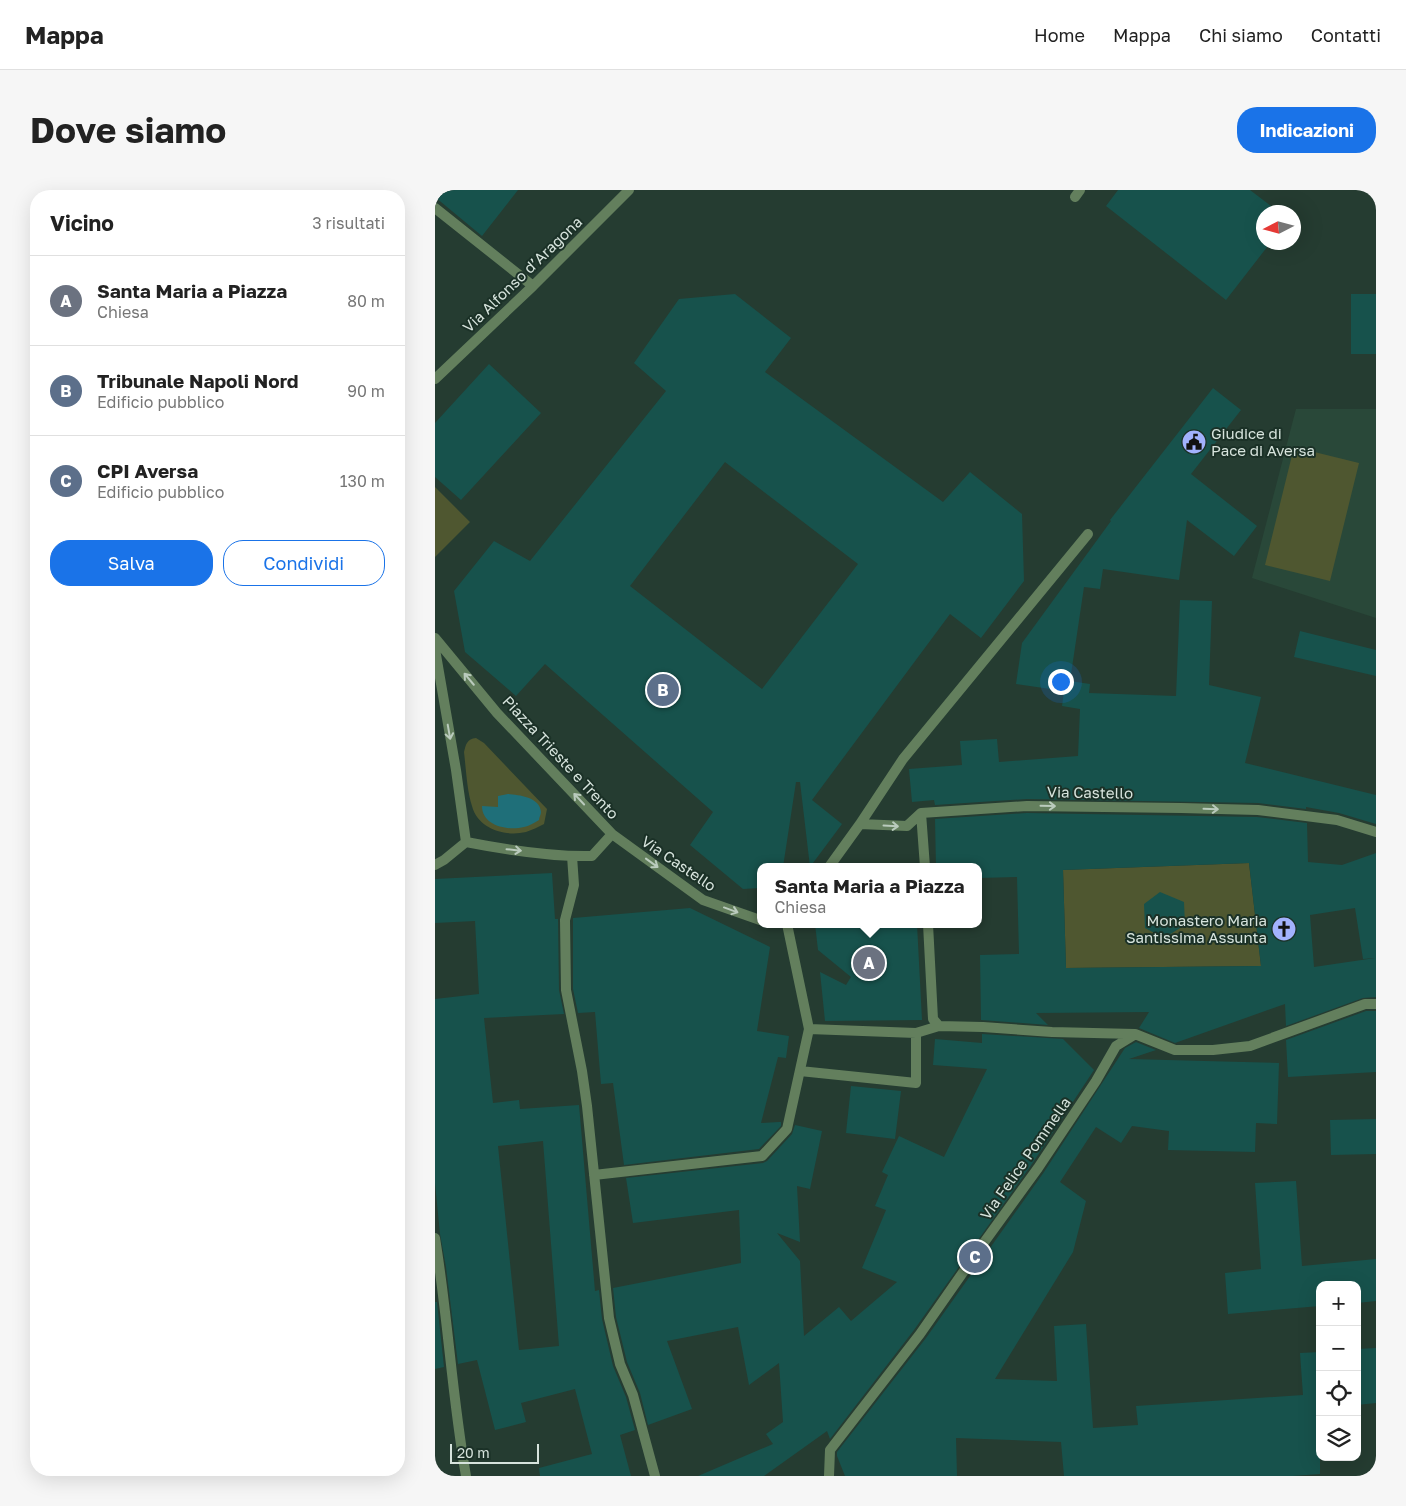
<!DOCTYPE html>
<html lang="it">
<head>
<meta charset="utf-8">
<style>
  body { margin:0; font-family:"Golos Text",sans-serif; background:#f6f6f6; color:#222 }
  .controls { position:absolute; right:15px; bottom:15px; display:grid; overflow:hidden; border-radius:10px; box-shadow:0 5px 20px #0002 }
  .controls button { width:45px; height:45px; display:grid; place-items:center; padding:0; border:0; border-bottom:1px solid #e0e0e0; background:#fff; color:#222; font:25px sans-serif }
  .compass { position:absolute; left:821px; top:15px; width:45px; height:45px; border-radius:50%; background:#fff; box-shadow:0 5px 20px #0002; rotate:264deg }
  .scale { position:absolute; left:15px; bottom:12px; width:89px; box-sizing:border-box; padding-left:5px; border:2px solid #d7e4dd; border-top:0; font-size:14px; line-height:18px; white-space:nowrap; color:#d7e4dd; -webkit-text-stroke:4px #1b3127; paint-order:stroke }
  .you { position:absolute; left:625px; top:491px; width:18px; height:18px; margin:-12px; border:4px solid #fff; border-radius:50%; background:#1a73e8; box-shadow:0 0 0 8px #1a73e833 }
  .badge { display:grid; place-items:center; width:32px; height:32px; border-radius:50%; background:#1a73e8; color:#fff; font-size:16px; font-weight:700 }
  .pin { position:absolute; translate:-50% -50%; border:2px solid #fff; box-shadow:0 1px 5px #0006 }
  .popup { position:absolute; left:322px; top:673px; width:225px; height:65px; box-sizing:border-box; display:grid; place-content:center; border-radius:10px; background:#fff; filter:drop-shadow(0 1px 4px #0005); font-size:16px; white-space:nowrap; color:#767676 }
  .popup b { font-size:19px; color:#222 }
  .popup::after { content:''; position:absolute; left:50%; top:100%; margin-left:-10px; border:10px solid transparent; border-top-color:#fff }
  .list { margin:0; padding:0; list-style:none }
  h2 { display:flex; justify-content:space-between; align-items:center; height:65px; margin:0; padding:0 20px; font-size:21px }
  h2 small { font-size:16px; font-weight:400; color:#767676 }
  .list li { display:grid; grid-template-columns:32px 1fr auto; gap:15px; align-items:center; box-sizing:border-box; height:90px; padding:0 20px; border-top:1px solid #e0e0e0 }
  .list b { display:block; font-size:19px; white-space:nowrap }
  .list p { margin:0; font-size:16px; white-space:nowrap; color:#767676 }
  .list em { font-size:16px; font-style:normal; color:#767676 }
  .actions { display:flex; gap:10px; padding:15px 20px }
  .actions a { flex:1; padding:11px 0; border:1px solid #1a73e8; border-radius:20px; text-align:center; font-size:18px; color:#1a73e8 }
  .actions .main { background:#1a73e8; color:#fff }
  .icon { flex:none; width:28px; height:28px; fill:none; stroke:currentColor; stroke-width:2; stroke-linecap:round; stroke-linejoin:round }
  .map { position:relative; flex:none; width:941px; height:1286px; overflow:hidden; border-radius:20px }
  header { display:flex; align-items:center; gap:30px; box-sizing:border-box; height:70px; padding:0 25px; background:#fff; border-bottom:1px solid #e0e0e0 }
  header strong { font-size:24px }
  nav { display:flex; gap:28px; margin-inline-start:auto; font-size:18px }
  .intro { display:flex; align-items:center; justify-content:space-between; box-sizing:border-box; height:120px; padding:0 30px }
  h1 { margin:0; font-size:35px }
  .button { padding:12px 22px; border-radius:20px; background:#1a73e8; color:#fff; font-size:18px; font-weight:700 }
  main { display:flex; gap:30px; padding:0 30px }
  aside { flex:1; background:#fff; border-radius:20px; box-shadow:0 5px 20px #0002 }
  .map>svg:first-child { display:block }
  .built { fill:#294839 }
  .green { fill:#4f5730 }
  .water { fill:#1f6f79 }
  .building { fill:#17524c; fill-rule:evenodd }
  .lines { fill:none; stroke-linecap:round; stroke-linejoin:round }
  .lane { stroke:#637f5d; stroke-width:10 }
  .street { stroke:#637f5d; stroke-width:10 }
  .oneway { stroke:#bacbbd }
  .labels { text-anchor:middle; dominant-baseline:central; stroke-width:4; stroke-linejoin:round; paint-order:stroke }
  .street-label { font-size:15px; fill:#d7e4dd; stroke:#1b3127 }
  .poi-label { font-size:15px; fill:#d7e4dd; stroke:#1b3127; text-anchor:start }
</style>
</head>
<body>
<header>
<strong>Mappa</strong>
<nav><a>Home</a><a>Mappa</a><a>Chi siamo</a><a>Contatti</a></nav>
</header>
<div class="intro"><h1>Dove siamo</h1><a class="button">Indicazioni</a></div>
<main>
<aside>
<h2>Vicino<small>3 risultati</small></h2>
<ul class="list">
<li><span class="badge" style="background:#6b7280">A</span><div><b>Santa Maria a Piazza</b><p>Chiesa</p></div><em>80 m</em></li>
<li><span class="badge" style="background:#5c6f8a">B</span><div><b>Tribunale Napoli Nord</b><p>Edificio pubblico</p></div><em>90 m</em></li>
<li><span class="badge" style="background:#5c6f8a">C</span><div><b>CPI Aversa</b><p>Edificio pubblico</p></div><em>130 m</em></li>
</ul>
<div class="actions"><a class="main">Salva</a><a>Condividi</a></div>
</aside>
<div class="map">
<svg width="941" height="1286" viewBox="0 0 941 1286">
  <rect width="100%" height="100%" fill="#253c31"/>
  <path class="built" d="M 861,219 L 941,219 L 941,428 L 817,388 Z"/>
  <path class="green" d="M 859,257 L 924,273 L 895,391 L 830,375 Z
    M 0,297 L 35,332 L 0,367 Z
    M 41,548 L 49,553 L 112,619 L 109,634 C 103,637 97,640 91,642 C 70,647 43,639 37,616 C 32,601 31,579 29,562 C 31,554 32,549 41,548 Z
    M 814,673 L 826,776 L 631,778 L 628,680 Z"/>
  <path class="water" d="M 73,604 C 84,605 105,607 106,622 C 106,625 104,627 104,630 C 99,633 94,636 89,637 C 73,641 47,636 47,616 L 63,617 L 63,606 Z"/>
  <path class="building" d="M 0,0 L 83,0 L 47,46 L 0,7 Z
    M 683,0 L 815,0 L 844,22 L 828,22 L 828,52 L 836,52 L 791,110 L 671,16 Z
    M 300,104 L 356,148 L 330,182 L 508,312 L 535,282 L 587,324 L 589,391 L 546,448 L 515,424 L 377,610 L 407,634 L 375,677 L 365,592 L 361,592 L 348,677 L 325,677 L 325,698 L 308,699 L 255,655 L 278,622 L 110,474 L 81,506 L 30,462 L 19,401 L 59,351 L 95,371 L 231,201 L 199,173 L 244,109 ZM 290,272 L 423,374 L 327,499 L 195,396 Z
    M 916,104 L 941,104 L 941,164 L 916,164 Z
    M 54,174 L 106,223 L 26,310 L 0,287 L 0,233 Z
    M 778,198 L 806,220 L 756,284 L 822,336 L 799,366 L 752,330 L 744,390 L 668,379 L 665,399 L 649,397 L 635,491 L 655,494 L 654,503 L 741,506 L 745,410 L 777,411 L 774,495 L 826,507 L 810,573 L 941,605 L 941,634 L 904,623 L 871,617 L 871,619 L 823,613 L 592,609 L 500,615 L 499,610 L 477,612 L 474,579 L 527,575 L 525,551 L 562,549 L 564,572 L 643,566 L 645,519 L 627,516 L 629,501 L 581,494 L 587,453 L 676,331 L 675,330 Z
    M 865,441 L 941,460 L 941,486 L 859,467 Z
    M 592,623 L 822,627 L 872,633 L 873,672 L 907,675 L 941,663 L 941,807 L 928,808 L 851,836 L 850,814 L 740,853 L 704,838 L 714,822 L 601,823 L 613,835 L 546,830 L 545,765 L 584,764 L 582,687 L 543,688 L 543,677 L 501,677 L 500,629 ZM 814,673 L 826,776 L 631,778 L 628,680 ZM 920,718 L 928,769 L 940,768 L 879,777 L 875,725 Z
    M 117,683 L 120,729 L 123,729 L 124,800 L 129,824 L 49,828 L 58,913 L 84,910 L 85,919 L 144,915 L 160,1101 L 164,1100 L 167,1129 L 178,1176 L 191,1207 L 200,1240 L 185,1245 L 196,1286 L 105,1286 L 104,1278 L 157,1264 L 140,1199 L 86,1213 L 91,1232 L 60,1240 L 42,1170 L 23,1174 L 11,1077 L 5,1044 L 0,993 L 0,809 L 44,804 L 40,731 L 0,733 L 0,689 ZM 108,951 L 124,1156 L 84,1160 L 63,956 Z
    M 725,702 L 749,712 L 750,735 L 729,748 L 710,738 L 709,714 Z
    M 255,718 L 335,757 L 322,841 L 354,846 L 351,868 L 343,867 L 326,933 L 344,932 L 346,932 L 346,936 L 324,959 L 189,975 L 178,893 L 166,894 L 160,822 L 143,823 L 138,799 L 138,728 Z
    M 380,734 L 482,734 L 487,830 L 390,831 L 385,782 L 411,795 L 416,787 L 383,760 Z
    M 931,821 L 941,821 L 941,882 L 853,887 L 851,850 Z
    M 547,844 L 628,849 L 659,880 L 597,974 L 479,1140 L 395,1249 L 392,1241 L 329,1286 L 263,1286 L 338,1254 L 331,1244 L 348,1232 L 344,1173 L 314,1195 L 303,1137 L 232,1151 L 257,1219 L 213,1235 L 205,1203 L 192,1172 L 181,1127 L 178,1098 L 306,1073 L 304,1020 L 198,1033 L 191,988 L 328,973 L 332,971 L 357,944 L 360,935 L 387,941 L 375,999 L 362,996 L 365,1052 L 342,1043 L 365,1071 L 369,1146 L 404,1117 L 416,1131 L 462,1092 L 427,1078 L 451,1020 L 440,1016 L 453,985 L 447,982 L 464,946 L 509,967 L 552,879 L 498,875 L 500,849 L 547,853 Z
    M 701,852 L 721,860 L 694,869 L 844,873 L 842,934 L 821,933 L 820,962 L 733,960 L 734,941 L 697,936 L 686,953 L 661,937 L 625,992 L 651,1011 L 638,1062 L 560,1189 L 622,1191 L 619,1136 L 651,1134 L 658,1238 L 703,1235 L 701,1216 L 868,1205 L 865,1163 L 885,1162 L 885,1284 L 858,1286 L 629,1286 L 626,1252 L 521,1248 L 522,1286 L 410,1286 L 402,1266 L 402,1262 L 491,1148 L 609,982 L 690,858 Z
    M 416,896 L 466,901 L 460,949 L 411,943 Z
    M 941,929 L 941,964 L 896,965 L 895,930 Z
    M 861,991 L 867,1076 L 941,1069 L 941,1111 L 922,1113 L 922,1095 L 885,1095 L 885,1116 L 793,1124 L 790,1083 L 826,1079 L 820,993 Z
    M 0,1112 L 2,1112 L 9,1177 L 0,1179 Z
    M 941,1158 L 941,1213 L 922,1215 L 922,1159 Z"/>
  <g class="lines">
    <path class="lane" d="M 640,7 L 645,0"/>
    <path class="street" d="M 0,18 L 98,96
      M 0,189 L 98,96 L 194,0
      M 0,448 L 62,523 L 177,644 L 268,710 L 325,730
      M 0,459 L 21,580 L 31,652
      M 486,623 L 490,677
      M 425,634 L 468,569 L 653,344
      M 31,652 C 72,660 115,667 157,666 L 177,644
      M 137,666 L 139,695 L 130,730 L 131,800 L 147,881 L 152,916 L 174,1128 L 185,1174 L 198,1205 L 220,1286
      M 0,675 L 9,670 L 31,652
      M 394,677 L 425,634 L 472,636 L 486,623 L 592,616 L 746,618 L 823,620 L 902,630 L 941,642
      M 352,734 L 374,839 L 481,843 L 504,836 L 548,837 L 617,842 L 700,844 L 740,860 L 778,860 L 815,856 L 930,814 L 941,814
      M 493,734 L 498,829 L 504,836
      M 365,881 L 481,893 L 481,843
      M 159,985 L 327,966 L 352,939 L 374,839
      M 0,1048 C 13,1127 17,1207 31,1286
      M 394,1286 L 395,1260 L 485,1144 L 545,1058 L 603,978 L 661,891 L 681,856 L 699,845"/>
  </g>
  <defs><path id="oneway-shaft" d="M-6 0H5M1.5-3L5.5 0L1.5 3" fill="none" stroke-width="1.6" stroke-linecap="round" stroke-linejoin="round" transform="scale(1.25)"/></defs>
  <g class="oneway">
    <use href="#oneway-shaft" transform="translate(34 489) rotate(-130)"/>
    <use href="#oneway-shaft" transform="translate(14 542) rotate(80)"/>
    <use href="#oneway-shaft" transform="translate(144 609) rotate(-133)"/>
    <use href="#oneway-shaft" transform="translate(613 616) rotate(1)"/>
    <use href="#oneway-shaft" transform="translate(776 619) rotate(2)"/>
    <use href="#oneway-shaft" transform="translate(456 636) rotate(3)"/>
    <use href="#oneway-shaft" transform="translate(79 660) rotate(6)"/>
    <use href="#oneway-shaft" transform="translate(217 673) rotate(36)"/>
    <use href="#oneway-shaft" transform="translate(296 720) rotate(20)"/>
  </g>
  <defs>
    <symbol id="civic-disc" viewBox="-11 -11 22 22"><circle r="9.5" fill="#a2b2fd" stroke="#1b3127"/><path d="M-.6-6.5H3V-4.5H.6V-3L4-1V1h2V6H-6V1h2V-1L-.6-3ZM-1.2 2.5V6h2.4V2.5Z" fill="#111"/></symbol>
    <symbol id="church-disc" viewBox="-11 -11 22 22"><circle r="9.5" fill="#a2b2fd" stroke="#1b3127"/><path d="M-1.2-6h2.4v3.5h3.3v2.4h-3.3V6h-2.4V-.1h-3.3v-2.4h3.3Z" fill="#111"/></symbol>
  </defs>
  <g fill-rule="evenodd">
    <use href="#civic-disc" x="745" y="238" width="28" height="28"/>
    <use href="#church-disc" x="835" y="725" width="28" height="28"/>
  </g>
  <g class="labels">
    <g class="street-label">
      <text transform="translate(87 84) rotate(-44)">Via Alfonso d’Aragona</text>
      <text transform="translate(126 567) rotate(47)">Piazza Trieste e Trento</text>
      <text transform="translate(655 602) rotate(1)">Via Castello</text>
      <text transform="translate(244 673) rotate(34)">Via Castello</text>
      <text transform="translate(590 968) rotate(-55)">Via Felice Pommella</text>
    </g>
    <g class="poi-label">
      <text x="776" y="243">Giudice di<tspan x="776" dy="17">Pace di Aversa</tspan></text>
      <text x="832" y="730" text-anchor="end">Monastero Maria<tspan x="832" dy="17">Santissima Assunta</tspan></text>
    </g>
  </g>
</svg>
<div class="controls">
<button>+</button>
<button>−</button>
<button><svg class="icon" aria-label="locate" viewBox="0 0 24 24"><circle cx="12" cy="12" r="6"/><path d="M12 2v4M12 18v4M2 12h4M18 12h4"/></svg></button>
<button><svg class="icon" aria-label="layers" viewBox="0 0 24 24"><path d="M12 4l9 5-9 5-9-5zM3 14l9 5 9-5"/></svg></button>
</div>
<svg class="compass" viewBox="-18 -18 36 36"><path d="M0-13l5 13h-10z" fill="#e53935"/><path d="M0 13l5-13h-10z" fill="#767676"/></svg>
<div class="scale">20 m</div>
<div class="you"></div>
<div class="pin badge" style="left:434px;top:773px;background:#6b7280">A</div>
<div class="popup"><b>Santa Maria a Piazza</b>Chiesa</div>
<div class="pin badge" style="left:228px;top:500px;background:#5c6f8a">B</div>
<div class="pin badge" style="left:540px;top:1067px;background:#5c6f8a">C</div>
</div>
</main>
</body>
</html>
